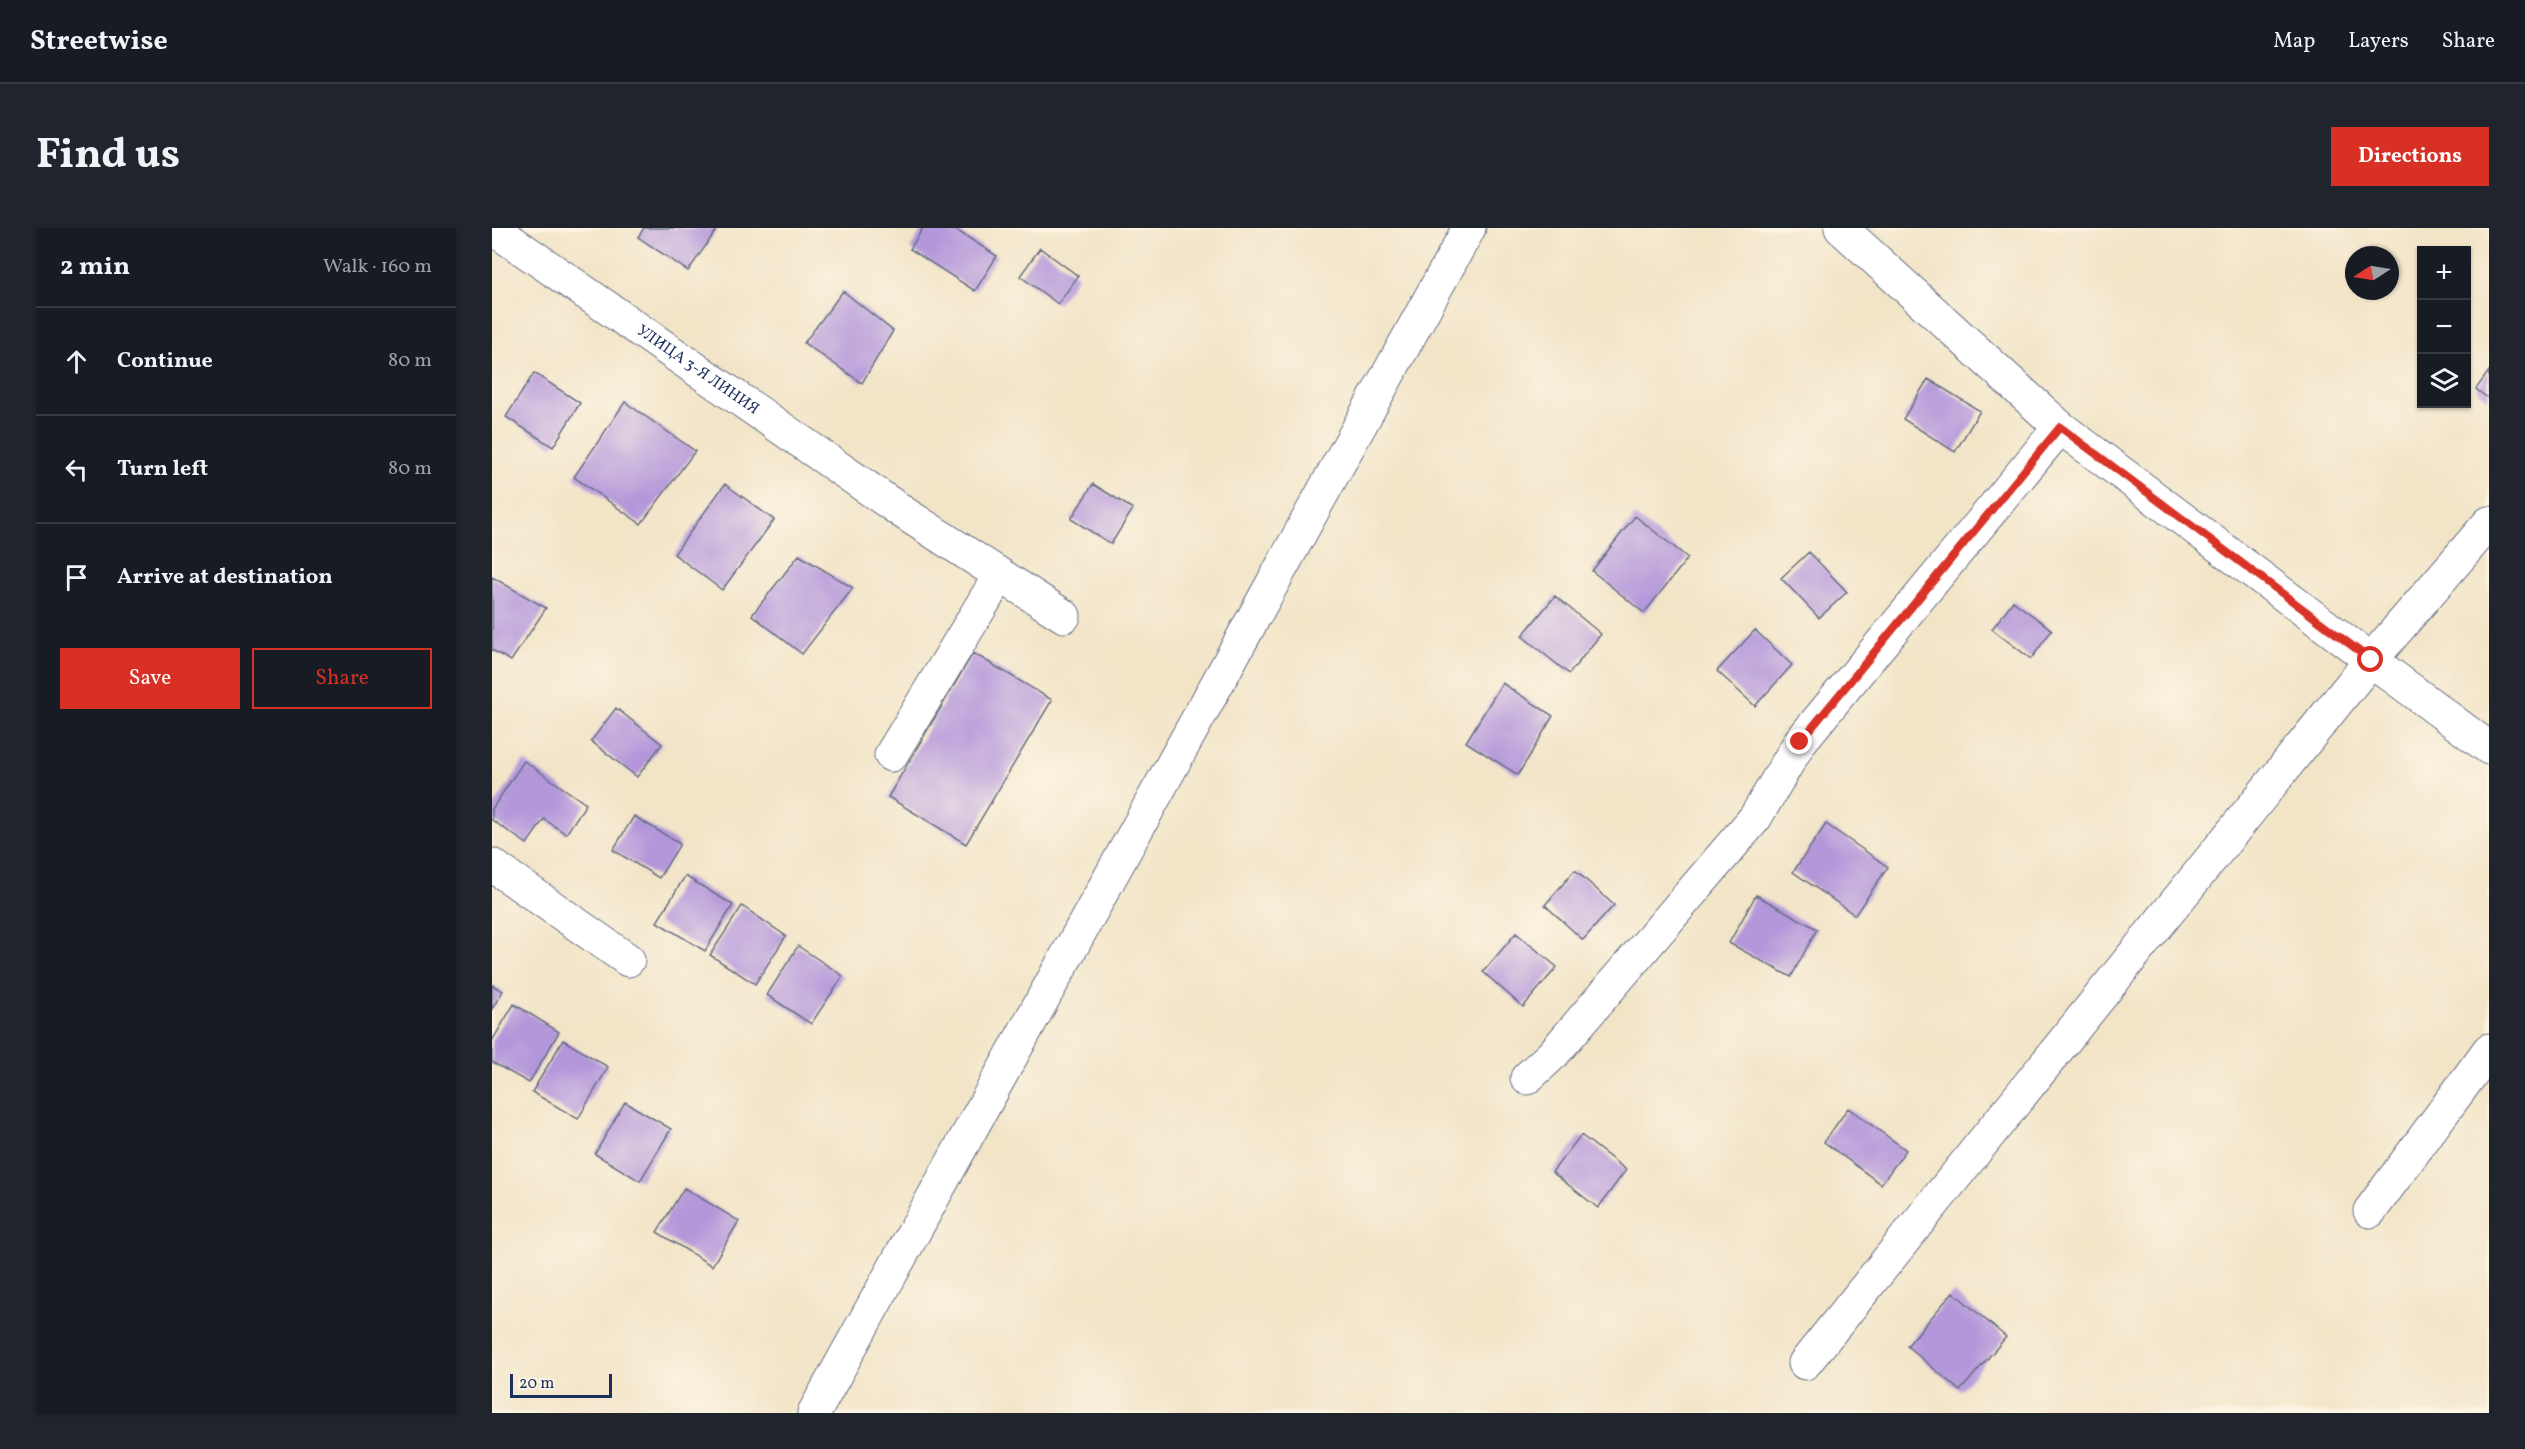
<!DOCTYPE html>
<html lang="en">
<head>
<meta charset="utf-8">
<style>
  body { margin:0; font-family:Vollkorn,serif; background:#20242c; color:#f1f3f6 }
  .controls { position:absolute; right:18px; top:18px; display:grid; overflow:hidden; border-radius:0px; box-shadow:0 2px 4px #0004 }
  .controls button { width:54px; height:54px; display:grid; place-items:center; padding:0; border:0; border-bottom:2px solid #363941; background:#171b24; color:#f1f3f6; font:30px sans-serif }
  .compass { position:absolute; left:1853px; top:18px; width:54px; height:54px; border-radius:50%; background:#171b24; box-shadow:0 2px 4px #0004; rotate:258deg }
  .scale { position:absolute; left:18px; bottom:15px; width:102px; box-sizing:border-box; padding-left:6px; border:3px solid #1b2f5e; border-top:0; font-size:16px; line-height:21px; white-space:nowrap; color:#1b2f5e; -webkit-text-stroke:4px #fcf5e5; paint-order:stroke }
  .stop { position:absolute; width:18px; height:18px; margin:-14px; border:4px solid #d93025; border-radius:50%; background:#fff }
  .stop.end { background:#d93025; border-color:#fff; box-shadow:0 2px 6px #0008 }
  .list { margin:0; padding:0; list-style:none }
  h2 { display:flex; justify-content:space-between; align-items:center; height:78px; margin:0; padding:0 24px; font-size:26px }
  h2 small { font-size:20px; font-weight:400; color:#9ea1a6 }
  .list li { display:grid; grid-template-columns:39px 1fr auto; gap:18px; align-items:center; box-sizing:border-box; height:108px; padding:0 24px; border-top:2px solid #363941 }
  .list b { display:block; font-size:22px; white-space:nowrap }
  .list em { font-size:20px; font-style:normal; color:#9ea1a6 }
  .actions { display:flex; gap:12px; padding:18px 24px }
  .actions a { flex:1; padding:14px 0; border:2px solid #d93025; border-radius:0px; text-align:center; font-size:21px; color:#d93025 }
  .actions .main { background:#d93025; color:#fff }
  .icon { flex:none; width:33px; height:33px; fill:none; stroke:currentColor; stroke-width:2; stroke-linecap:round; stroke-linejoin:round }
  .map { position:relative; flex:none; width:1997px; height:1185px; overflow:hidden; border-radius:0px }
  header { display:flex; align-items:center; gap:36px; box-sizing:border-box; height:84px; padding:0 30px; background:#171b24; border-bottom:2px solid #363941 }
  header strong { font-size:28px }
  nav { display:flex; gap:33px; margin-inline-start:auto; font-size:21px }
  .intro { display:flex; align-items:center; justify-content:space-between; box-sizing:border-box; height:144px; padding:0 36px }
  h1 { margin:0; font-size:42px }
  .button { padding:15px 27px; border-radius:0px; background:#d93025; color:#fff; font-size:21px; font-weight:700 }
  main { display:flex; gap:36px; padding:0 36px }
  aside { flex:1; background:#171b24; border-radius:0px; box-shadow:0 2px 4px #0004 }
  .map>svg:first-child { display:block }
  .building { fill:#b497da }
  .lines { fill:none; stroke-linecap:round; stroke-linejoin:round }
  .minor-casing { stroke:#666e83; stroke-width:35 }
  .minor { stroke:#fff; stroke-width:33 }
  .route { stroke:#d93025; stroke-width:8 }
  .labels { text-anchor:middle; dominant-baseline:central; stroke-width:5; stroke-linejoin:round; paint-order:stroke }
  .street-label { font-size:16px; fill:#1b2f5e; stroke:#fcf5e5 }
</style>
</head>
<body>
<header>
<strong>Streetwise</strong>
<nav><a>Map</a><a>Layers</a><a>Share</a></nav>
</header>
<div class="intro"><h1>Find us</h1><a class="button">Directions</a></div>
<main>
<aside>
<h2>2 min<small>Walk · 160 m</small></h2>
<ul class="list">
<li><svg class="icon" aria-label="ahead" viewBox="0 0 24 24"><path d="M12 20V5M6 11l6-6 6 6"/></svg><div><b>Continue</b></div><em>80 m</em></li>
<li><svg class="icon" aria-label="left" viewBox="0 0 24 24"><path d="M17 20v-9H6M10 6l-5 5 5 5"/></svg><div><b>Turn left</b></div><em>80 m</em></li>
<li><svg class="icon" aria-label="arrive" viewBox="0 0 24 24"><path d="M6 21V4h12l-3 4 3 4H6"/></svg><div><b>Arrive at destination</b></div></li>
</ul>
<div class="actions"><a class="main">Save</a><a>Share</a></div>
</aside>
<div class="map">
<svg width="1997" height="1185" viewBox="0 0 1997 1185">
  <rect width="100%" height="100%" fill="#fcf5e5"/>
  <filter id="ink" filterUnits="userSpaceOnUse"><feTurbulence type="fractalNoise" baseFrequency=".0167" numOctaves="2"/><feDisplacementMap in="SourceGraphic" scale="12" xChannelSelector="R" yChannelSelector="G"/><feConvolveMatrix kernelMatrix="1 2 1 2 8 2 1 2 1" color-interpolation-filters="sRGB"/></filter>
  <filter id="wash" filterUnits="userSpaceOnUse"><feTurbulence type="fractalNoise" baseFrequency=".008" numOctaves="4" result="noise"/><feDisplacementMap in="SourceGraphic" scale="24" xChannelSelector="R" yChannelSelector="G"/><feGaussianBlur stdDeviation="1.35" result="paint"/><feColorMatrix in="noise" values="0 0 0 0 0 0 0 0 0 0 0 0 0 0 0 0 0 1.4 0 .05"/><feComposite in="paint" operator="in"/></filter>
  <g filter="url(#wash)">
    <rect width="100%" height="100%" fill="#f2e4c7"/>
    <g id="blocks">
      <path class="building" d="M 152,0 L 226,0 L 196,43 L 146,9 Z
        M 431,0 L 461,0 L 505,28 L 483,63 L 418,21 Z
        M 548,20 L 586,48 L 566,76 L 528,48 Z
        M 351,63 L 401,103 L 370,155 L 312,115 Z
        M 1997,143 L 1997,171 L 1984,161 Z
        M 42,145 L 88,175 L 61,219 L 14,189 Z
        M 1436,151 L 1488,183 L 1463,224 L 1411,191 Z
        M 133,174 L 203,223 L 149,296 L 82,249 Z
        M 233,256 L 282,292 L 230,362 L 182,326 Z
        M 601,256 L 641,281 L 619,316 L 579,291 Z
        M 1143,288 L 1196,330 L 1152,385 L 1100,343 Z
        M 1317,324 L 1355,364 L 1327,390 L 1289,350 Z
        M 307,327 L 361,360 L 310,426 L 260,387 Z
        M 0,349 L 54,380 L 19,433 L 0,422 Z
        M 1063,368 L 1109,406 L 1077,446 L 1030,408 Z
        M 1521,373 L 1560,402 L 1539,431 L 1500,401 Z
        M 1263,402 L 1300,437 L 1263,478 L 1225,443 Z
        M 481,425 L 560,472 L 474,616 L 396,569 Z
        M 1010,455 L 1061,488 L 1026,547 L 974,514 Z
        M 124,480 L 170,516 L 145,549 L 99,513 Z
        M 32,533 L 94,576 L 74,606 L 52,591 L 35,616 L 0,592 L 0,581 Z
        M 142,588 L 188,616 L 167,650 L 121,622 Z
        M 1334,596 L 1396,639 L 1363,687 L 1301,644 Z
        M 1083,642 L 1122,677 L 1091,712 L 1053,677 Z
        M 193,648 L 241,677 L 213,723 L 165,694 Z
        M 1264,667 L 1325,701 L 1299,749 L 1237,715 Z
        M 250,678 L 294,708 L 263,756 L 218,727 Z
        M 1024,705 L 1065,739 L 1031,779 L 991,744 Z
        M 306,718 L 351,748 L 319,796 L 275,767 Z
        M 0,757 L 11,763 L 0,781 Z
        M 22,776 L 67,804 L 37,855 L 0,834 L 0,813 Z
        M 71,812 L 116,839 L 86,891 L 40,864 Z
        M 133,874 L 179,901 L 148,953 L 103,926 Z
        M 1356,880 L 1414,922 L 1389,956 L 1332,914 Z
        M 1089,907 L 1134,942 L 1106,980 L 1060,944 Z
        M 192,960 L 247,993 L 220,1038 L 165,1004 Z
        M 1461,1064 L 1514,1109 L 1468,1163 L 1415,1118 Z"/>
    </g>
  </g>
  <g filter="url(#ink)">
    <use href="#blocks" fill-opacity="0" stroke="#666e83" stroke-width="1.5"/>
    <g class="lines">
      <defs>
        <g id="minor">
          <path id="s1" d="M 0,0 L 412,285 L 572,388"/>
          <path d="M 1568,199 L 1879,432 L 1997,295"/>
          <path d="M 399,527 L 508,347"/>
          <path d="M 0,637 L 136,732"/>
          <path d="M 1035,850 L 1061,826 L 1263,590 L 1308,514 L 1568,199 L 1349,0"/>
          <path d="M 1878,983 L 1997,822"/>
          <path d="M 1313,1135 L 1879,432 L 1997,520"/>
          <path d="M 322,1185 L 977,0"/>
        </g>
      </defs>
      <use href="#minor" class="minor-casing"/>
      <use href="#minor" class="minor"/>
    </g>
  </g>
  <g class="lines" filter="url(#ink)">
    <path class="route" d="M 1308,514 L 1568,199 L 1879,432"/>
  </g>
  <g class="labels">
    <g class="street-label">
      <text stroke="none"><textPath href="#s1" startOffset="250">УЛИЦА 3-Я ЛИНИЯ</textPath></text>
    </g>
  </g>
</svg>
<div class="controls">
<button>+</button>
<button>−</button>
<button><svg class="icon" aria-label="layers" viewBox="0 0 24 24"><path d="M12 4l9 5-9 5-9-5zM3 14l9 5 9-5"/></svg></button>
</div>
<svg class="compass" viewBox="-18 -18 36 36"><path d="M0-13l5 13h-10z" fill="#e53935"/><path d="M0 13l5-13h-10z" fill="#9ea1a6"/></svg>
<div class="scale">20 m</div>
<div class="stop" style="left:1879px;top:432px"></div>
<div class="stop end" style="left:1308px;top:514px"></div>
</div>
</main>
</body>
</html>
